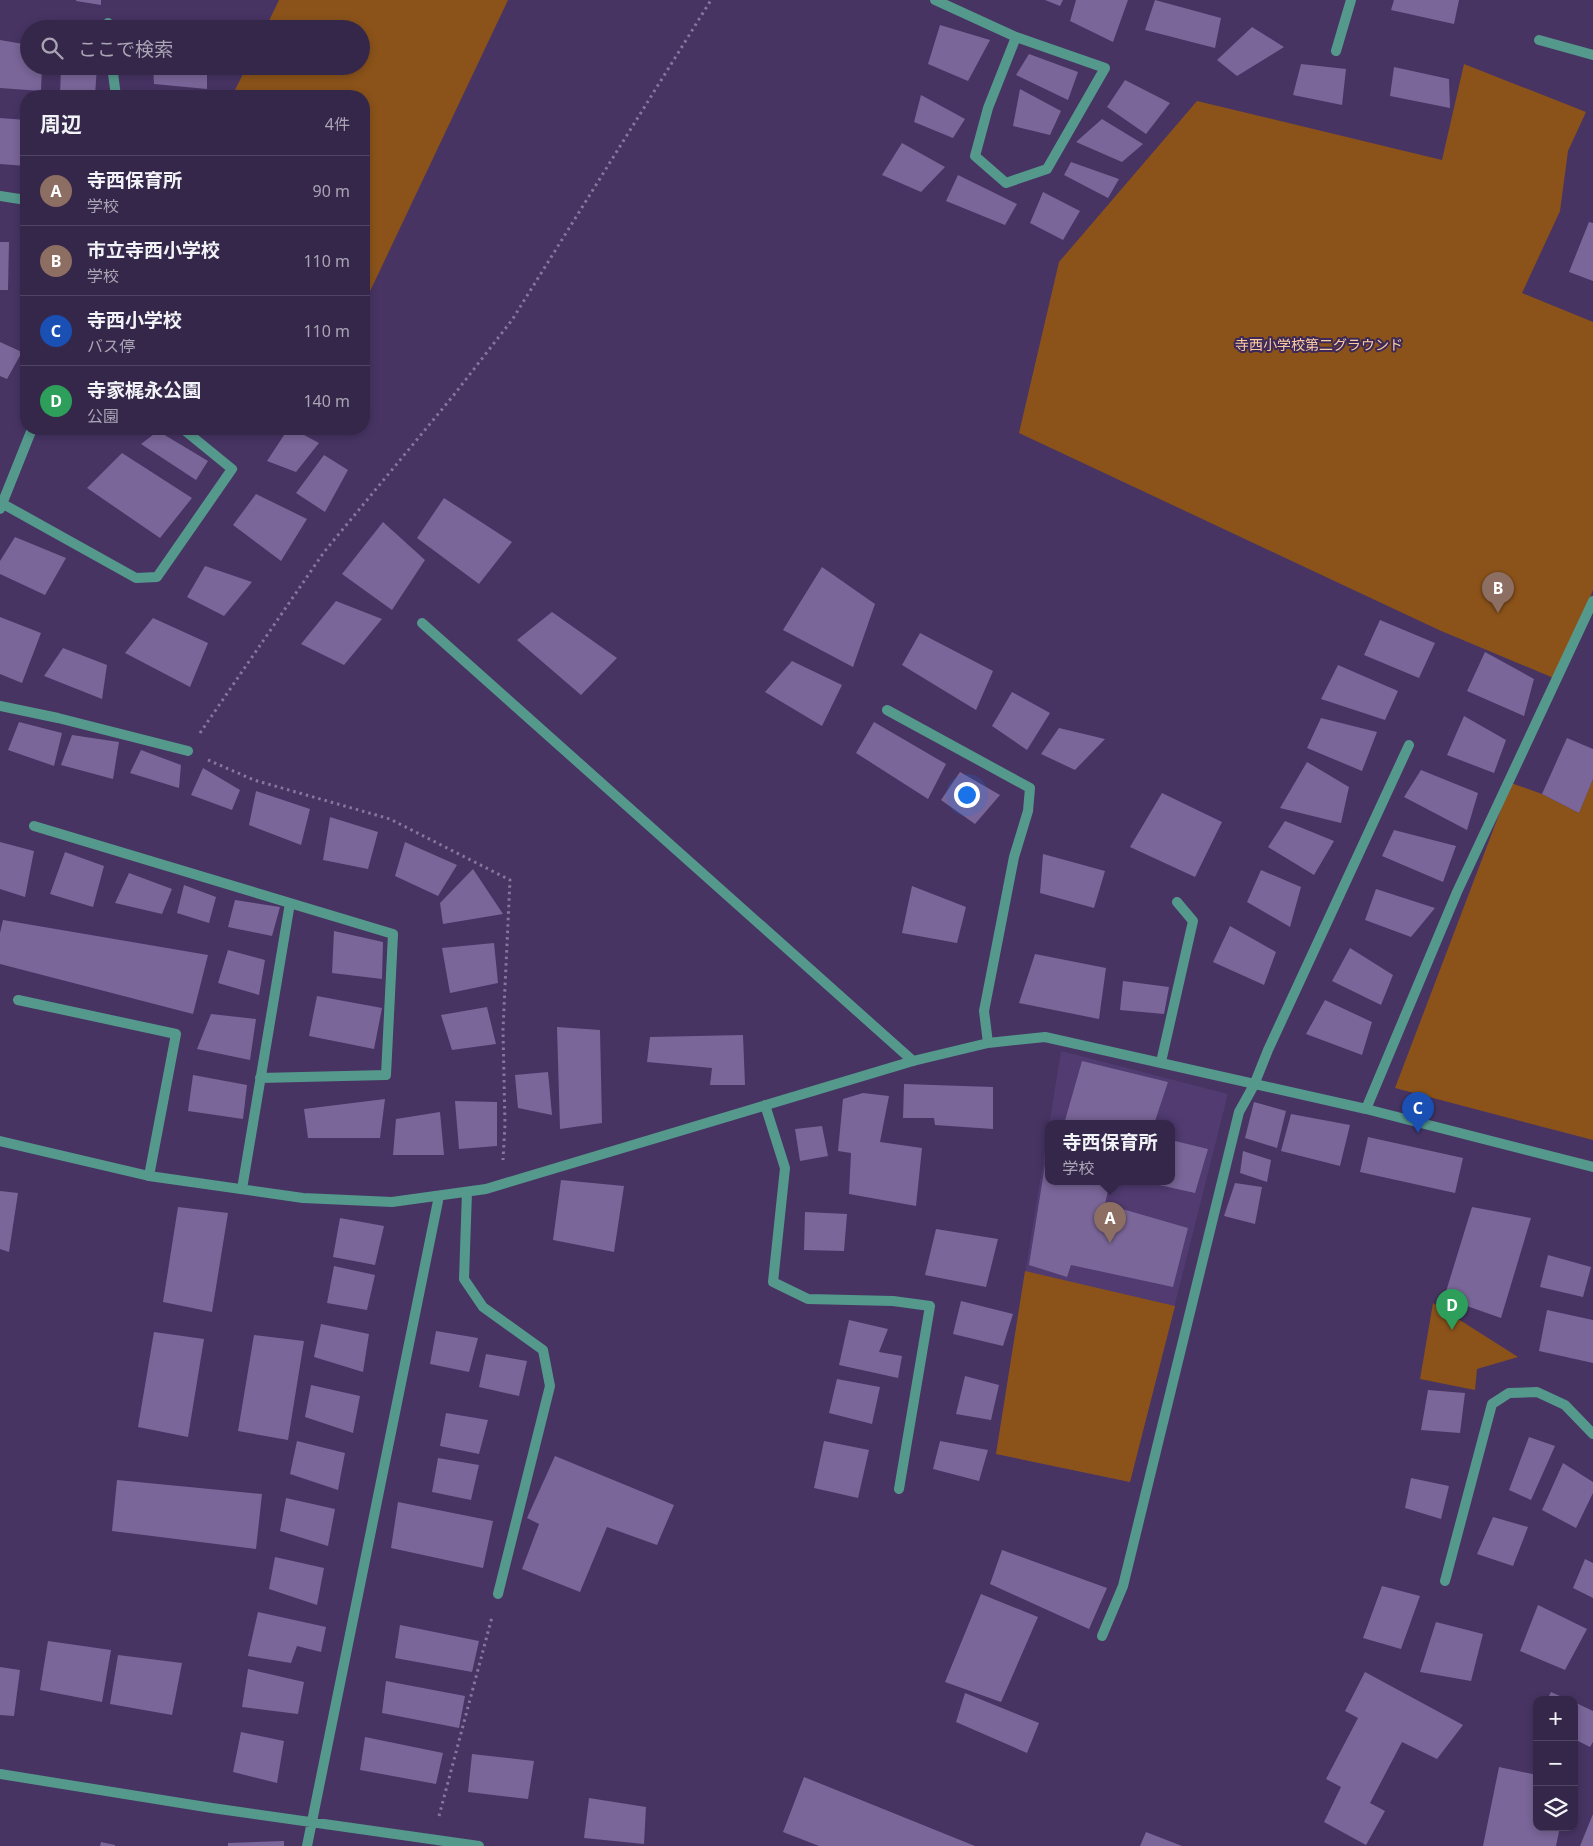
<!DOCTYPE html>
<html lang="ja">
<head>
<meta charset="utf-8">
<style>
  body { margin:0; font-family:"Noto Sans","Noto Sans JP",sans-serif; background:#403354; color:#f1f3f6 }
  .controls { position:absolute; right:15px; bottom:15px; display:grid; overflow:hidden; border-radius:10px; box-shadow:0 2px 8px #0003 }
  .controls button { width:45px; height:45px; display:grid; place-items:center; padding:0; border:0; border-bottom:1px solid #4f4462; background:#35274a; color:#f1f3f6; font:25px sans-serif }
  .you { position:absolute; left:966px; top:794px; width:18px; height:18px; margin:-12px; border:4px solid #fff; border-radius:50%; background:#1a73e8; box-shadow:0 0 0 8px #1a73e833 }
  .badge { display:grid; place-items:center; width:32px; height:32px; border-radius:50%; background:#e69b98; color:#fff; font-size:16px; font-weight:700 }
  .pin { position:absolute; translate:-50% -41px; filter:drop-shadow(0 1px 2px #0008) }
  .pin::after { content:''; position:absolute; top:26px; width:18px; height:15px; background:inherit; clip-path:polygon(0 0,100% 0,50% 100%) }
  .popup { position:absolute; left:1045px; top:1120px; width:130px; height:65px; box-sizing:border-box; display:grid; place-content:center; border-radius:10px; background:#35274a; filter:drop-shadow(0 1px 4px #0005); font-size:16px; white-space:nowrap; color:#aaa5b5 }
  .popup b { font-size:19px; color:#f1f3f6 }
  .popup::after { content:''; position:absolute; left:50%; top:100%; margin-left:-10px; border:10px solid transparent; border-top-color:#35274a }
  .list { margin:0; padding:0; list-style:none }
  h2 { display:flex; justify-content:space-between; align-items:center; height:65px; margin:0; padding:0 20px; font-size:21px }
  h2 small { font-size:16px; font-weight:400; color:#aaa5b5 }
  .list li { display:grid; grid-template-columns:32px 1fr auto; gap:15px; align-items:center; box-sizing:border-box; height:70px; padding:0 20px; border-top:1px solid #4f4462 }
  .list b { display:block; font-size:19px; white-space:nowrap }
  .list p { margin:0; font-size:16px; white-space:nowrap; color:#aaa5b5 }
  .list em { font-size:16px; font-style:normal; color:#aaa5b5 }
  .icon { flex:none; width:28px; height:28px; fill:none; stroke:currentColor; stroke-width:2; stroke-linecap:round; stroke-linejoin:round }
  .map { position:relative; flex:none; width:1593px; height:1846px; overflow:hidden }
  .search { position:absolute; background:#35274a; box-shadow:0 2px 8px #0003; left:20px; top:20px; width:350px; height:55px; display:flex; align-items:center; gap:12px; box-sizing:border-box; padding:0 18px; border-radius:28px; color:#aaa5b5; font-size:19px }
  .panel { position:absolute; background:#35274a; box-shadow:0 2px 8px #0003; left:20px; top:90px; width:350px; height:345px; border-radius:20px }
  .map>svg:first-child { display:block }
  .built { fill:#513b71; fill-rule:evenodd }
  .green { fill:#8b531a }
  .building { fill:#7a6699 }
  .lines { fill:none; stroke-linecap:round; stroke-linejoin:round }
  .path { stroke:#86779d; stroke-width:3; stroke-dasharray:2.5 4; stroke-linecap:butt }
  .lane { stroke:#55998d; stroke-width:10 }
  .street { stroke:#55998d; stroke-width:10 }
  .labels { text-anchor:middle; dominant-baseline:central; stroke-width:4; stroke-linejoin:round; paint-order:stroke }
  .park-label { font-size:14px; fill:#fbcba3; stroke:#3d2957 }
</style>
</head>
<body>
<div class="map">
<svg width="1593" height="1846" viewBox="0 0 1593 1846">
  <rect width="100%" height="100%" fill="#473463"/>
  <path class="built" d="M 1061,1051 L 1228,1094 L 1130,1482 L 996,1454 ZM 1049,1124 L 1171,1124 L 1171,1182 L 1049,1182 Z"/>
  <path class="green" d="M 279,0 L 508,0 L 364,304 L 364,96 L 232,96 L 247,66 L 361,66 L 361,29 L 265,29 Z
    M 1464,64 L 1586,112 L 1568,151 L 1560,211 L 1522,293 L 1593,322 L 1593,590 L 1556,679 L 1439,630 L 1019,433 L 1059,262 L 1197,101 L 1442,160 Z
    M 1593,779 L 1593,1140 L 1395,1088 L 1511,783 L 1542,794 L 1579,813 Z
    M 1025,1271 L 1175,1306 L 1130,1482 L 996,1454 Z
    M 1433,1303 L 1518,1357 L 1477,1369 L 1475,1390 L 1420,1379 Z"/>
  <path class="building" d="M 76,0 L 101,0 L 101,5 L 76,1 Z
    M 1045,0 L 1063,0 L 1060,6 Z
    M 1076,0 L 1128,0 L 1113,42 L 1070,21 Z
    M 1155,0 L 1221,18 L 1215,48 L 1145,30 Z
    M 1394,0 L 1459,0 L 1454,24 L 1391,10 Z
    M 940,25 L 990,40 L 968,81 L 928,64 Z
    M 1252,27 L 1284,47 L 1237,76 L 1217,60 Z
    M 0,40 L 29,45 L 29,66 L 42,66 L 41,91 L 0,88 Z
    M 1029,54 L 1078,72 L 1068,100 L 1016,75 Z
    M 1301,64 L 1346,69 L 1342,105 L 1293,95 Z
    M 61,66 L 97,66 L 95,96 L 60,96 Z
    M 153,66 L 207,66 L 207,89 L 154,84 Z
    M 1394,67 L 1449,79 L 1450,108 L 1390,96 Z
    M 1125,80 L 1170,103 L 1146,134 L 1107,107 Z
    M 1020,89 L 1061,111 L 1050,135 L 1013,126 Z
    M 921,95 L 965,119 L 953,138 L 914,122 Z
    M 0,118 L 26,120 L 26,166 L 0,164 Z
    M 1102,119 L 1143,144 L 1122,162 L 1076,142 Z
    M 902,143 L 945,167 L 921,192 L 882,175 Z
    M 1071,162 L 1119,179 L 1108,198 L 1064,175 Z
    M 958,175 L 1017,204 L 1005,225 L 946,201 Z
    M 1043,192 L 1080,211 L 1063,240 L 1030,223 Z
    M 1589,222 L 1593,223 L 1593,281 L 1569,272 Z
    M 23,224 L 26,224 L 26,265 L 23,265 Z
    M 0,242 L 9,242 L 8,290 L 0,290 Z
    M 23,276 L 26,276 L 26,323 L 23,323 Z
    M 0,342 L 22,352 L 7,379 L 0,376 Z
    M 288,429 L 293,429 L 319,443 L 296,472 L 267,461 Z
    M 158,431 L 208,461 L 196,480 L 141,444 Z
    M 122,453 L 192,498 L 160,538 L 87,488 Z
    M 324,455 L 348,470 L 325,512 L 296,493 Z
    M 256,494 L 307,519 L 281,561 L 233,525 Z
    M 444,498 L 512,542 L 479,584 L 417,538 Z
    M 383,522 L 425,560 L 392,610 L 342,574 Z
    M 15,537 L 66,558 L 45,595 L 0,574 L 0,561 Z
    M 205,566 L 252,582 L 224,616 L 187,597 Z
    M 822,567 L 875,604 L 853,667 L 783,630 Z
    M 336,601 L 382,619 L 344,665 L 301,644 Z
    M 552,612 L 617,658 L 581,695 L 517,640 Z
    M 0,617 L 41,633 L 22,683 L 0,674 Z
    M 153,618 L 208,643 L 190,687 L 125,653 Z
    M 1380,620 L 1435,643 L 1419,678 L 1364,655 Z
    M 920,633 L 993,671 L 976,710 L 902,665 Z
    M 63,648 L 107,665 L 102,699 L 44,676 Z
    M 1485,652 L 1534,679 L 1524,716 L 1467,691 Z
    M 792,661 L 842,685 L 822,726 L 765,692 Z
    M 1338,665 L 1398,691 L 1385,720 L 1321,699 Z
    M 1012,692 L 1050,713 L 1027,750 L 992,726 Z
    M 1464,716 L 1506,740 L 1494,773 L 1447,755 Z
    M 1321,718 L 1377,732 L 1362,771 L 1307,748 Z
    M 19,722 L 62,733 L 54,766 L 8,750 Z
    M 874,722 L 946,764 L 928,799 L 856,753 Z
    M 1059,728 L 1105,739 L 1075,770 L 1041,754 Z
    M 72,735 L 119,742 L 113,779 L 61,765 Z
    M 1567,738 L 1593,749 L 1593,779 L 1579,813 L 1542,794 Z
    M 141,750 L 181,765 L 179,788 L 130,773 Z
    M 1307,762 L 1349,787 L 1341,823 L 1280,808 Z
    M 203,768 L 240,790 L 232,810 L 191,795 Z
    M 1421,770 L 1478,793 L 1467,830 L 1404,797 Z
    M 960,772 L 1000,795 L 975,824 L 941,800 Z
    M 256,791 L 310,809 L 301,845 L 249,825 Z
    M 1162,793 L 1222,822 L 1195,877 L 1130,847 Z
    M 330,817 L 378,832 L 368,869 L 323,860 Z
    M 1285,821 L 1334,841 L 1314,875 L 1268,847 Z
    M 1394,830 L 1456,846 L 1443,882 L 1382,856 Z
    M 0,842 L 34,851 L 25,897 L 0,889 Z
    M 405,842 L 457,865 L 438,896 L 395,876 Z
    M 65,852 L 104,866 L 93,907 L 50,894 Z
    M 1043,854 L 1105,871 L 1094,908 L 1040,893 Z
    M 473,869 L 503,914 L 443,924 L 440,903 Z
    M 1261,870 L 1301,887 L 1290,927 L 1247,902 Z
    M 129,873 L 172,889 L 162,914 L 115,903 Z
    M 184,885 L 216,897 L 209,923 L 177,913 Z
    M 912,886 L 966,907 L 957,943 L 902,933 Z
    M 1376,889 L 1435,908 L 1411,937 L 1365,920 Z
    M 235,900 L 280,907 L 272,936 L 228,927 Z
    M 3,920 L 208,955 L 193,1014 L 0,964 L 0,933 Z
    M 1230,926 L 1276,952 L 1264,985 L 1213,962 Z
    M 334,931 L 383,942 L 382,979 L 332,973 Z
    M 494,943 L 498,983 L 450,993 L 442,948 Z
    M 1350,948 L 1393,975 L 1381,1005 L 1332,981 Z
    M 228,950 L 265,960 L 259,995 L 218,983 Z
    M 1035,954 L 1106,968 L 1099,1019 L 1019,1003 Z
    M 1123,981 L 1169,987 L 1164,1014 L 1120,1010 Z
    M 317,996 L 382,1008 L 374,1049 L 309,1036 Z
    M 1325,1000 L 1372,1022 L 1362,1055 L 1306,1034 Z
    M 487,1007 L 496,1044 L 452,1050 L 441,1015 Z
    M 211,1014 L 256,1019 L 250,1060 L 197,1049 Z
    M 557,1027 L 600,1030 L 602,1123 L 560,1129 Z
    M 743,1035 L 745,1085 L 710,1085 L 712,1068 L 647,1062 L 650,1037 Z
    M 1082,1061 L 1168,1082 L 1154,1124 L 1064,1124 Z
    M 548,1072 L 552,1115 L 518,1108 L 515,1075 Z
    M 193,1075 L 247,1085 L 243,1119 L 188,1111 Z
    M 904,1084 L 993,1087 L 993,1129 L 935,1125 L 934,1118 L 903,1118 Z
    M 863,1093 L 889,1096 L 880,1142 L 922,1148 L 916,1206 L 849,1194 L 851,1153 L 838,1151 L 843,1099 Z
    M 385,1099 L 380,1138 L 308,1138 L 304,1109 Z
    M 455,1101 L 497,1102 L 497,1146 L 459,1149 Z
    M 1254,1102 L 1286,1111 L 1277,1148 L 1245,1138 Z
    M 440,1112 L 444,1155 L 393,1155 L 396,1119 Z
    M 1291,1114 L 1350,1125 L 1340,1166 L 1281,1151 Z
    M 822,1126 L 828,1156 L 800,1161 L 795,1129 Z
    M 1368,1137 L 1463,1158 L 1455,1193 L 1360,1172 Z
    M 1171,1140 L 1208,1149 L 1195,1193 L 1150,1183 L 1171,1182 Z
    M 1243,1151 L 1271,1160 L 1267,1182 L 1240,1173 Z
    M 1045,1165 L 1049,1165 L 1049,1182 L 1110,1182 L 1105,1204 L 1188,1228 L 1173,1287 L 1071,1265 L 1067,1277 L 1029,1265 Z
    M 561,1180 L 624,1186 L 614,1252 L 553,1240 Z
    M 1235,1183 L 1262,1187 L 1255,1224 L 1224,1216 Z
    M 0,1191 L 18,1193 L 9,1252 L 0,1249 Z
    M 178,1207 L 228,1213 L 212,1312 L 163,1302 Z
    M 1472,1207 L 1531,1218 L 1501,1318 L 1444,1298 Z
    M 805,1212 L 847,1214 L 844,1251 L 804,1250 Z
    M 340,1218 L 384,1226 L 375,1265 L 333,1257 Z
    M 936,1229 L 998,1239 L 986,1287 L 925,1275 Z
    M 1548,1255 L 1591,1267 L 1583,1297 L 1540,1287 Z
    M 334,1266 L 375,1275 L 367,1310 L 327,1303 Z
    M 961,1301 L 1013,1314 L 1003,1346 L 953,1334 Z
    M 1547,1310 L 1593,1320 L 1593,1363 L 1539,1351 Z
    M 849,1320 L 888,1329 L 879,1352 L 902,1356 L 898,1378 L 839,1365 Z
    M 321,1324 L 369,1334 L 363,1372 L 314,1357 Z
    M 436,1331 L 478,1338 L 469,1372 L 430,1364 Z
    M 154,1332 L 204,1339 L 188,1437 L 138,1427 Z
    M 254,1335 L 304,1341 L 288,1440 L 238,1431 Z
    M 486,1354 L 527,1361 L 519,1396 L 479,1387 Z
    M 965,1376 L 999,1385 L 991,1420 L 956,1414 Z
    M 837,1379 L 880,1387 L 872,1424 L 829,1413 Z
    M 311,1385 L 360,1396 L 353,1433 L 305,1417 Z
    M 1428,1390 L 1465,1393 L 1460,1433 L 1421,1430 Z
    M 446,1413 L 488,1420 L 479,1454 L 440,1446 Z
    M 1529,1437 L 1555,1446 L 1531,1500 L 1509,1490 Z
    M 297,1441 L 345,1453 L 338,1490 L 290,1474 Z
    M 824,1441 L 869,1450 L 858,1498 L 814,1488 Z
    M 940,1441 L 988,1450 L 979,1481 L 933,1469 Z
    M 555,1456 L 674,1505 L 657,1545 L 607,1527 L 580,1592 L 522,1569 L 539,1524 L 527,1518 Z
    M 438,1458 L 479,1465 L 471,1500 L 432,1492 Z
    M 1563,1463 L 1593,1482 L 1593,1493 L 1576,1528 L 1542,1510 Z
    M 1411,1478 L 1449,1486 L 1441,1519 L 1405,1508 Z
    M 117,1480 L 262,1494 L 256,1549 L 112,1531 Z
    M 286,1498 L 335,1509 L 328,1546 L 280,1531 Z
    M 398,1502 L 493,1521 L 483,1568 L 391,1548 Z
    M 1493,1517 L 1528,1527 L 1513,1566 L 1477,1554 Z
    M 1002,1550 L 1107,1588 L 1089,1629 L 990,1584 Z
    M 275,1557 L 324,1568 L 317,1605 L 269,1589 Z
    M 1585,1559 L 1593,1563 L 1593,1598 L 1573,1588 Z
    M 1382,1586 L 1420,1596 L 1401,1649 L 1363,1638 Z
    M 981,1594 L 1038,1617 L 1001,1702 L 945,1682 Z
    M 1538,1605 L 1587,1629 L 1565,1670 L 1520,1651 Z
    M 258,1612 L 326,1627 L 321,1652 L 297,1646 L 291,1663 L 248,1656 Z
    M 1436,1622 L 1483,1634 L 1471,1681 L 1420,1672 Z
    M 400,1625 L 479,1641 L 472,1672 L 395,1658 Z
    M 48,1641 L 111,1650 L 102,1702 L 40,1690 Z
    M 118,1655 L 182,1663 L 172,1715 L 110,1704 Z
    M 0,1667 L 20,1670 L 14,1716 L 0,1715 Z
    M 248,1669 L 304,1682 L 298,1714 L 242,1707 Z
    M 1365,1672 L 1463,1725 L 1437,1759 L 1402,1742 L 1370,1803 L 1385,1811 L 1366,1845 L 1324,1822 L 1341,1787 L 1326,1779 L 1358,1718 L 1345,1711 Z
    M 386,1681 L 465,1696 L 459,1728 L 382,1713 Z
    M 1551,1692 L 1569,1700 L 1547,1700 Z
    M 965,1693 L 1039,1723 L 1027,1753 L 956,1722 Z
    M 1574,1702 L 1593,1711 L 1593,1742 L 1590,1747 L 1574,1739 Z
    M 241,1732 L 284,1741 L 277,1783 L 233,1772 Z
    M 365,1737 L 443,1753 L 436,1784 L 360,1770 Z
    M 472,1754 L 534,1761 L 528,1799 L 468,1792 Z
    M 1499,1767 L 1537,1775 L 1537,1827 L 1560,1827 L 1556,1846 L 1483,1846 Z
    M 804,1777 L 975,1846 L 819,1846 L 783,1832 Z
    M 589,1798 L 646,1807 L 644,1844 L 584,1838 Z
    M 1593,1814 L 1593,1846 L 1580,1846 Z
    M 1146,1832 L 1182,1846 L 1140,1846 Z
    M 284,1841 L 284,1846 L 228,1846 L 228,1843 Z
    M 101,1842 L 115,1845 L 115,1846 L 100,1846 Z"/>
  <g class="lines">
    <path class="path" d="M 200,733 L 324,552 L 453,396 L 512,320 L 711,0
      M 208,760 L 254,780 L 390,819 L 510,880 L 503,1030 L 505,1125 L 503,1160
      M 439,1816 L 492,1617"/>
    <path class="lane" d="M 1539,40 L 1593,55
      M 422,623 L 913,1061
      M 18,1000 L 176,1034 L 149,1176
      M 1161,1062 L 1193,921 L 1177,902"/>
    <path class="street" d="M 935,0 L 1016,37 L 1105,68 L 1047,169 L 1006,183 L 975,156 L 988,108 L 1016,37
      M 108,23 L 108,29
      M 1336,51 L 1351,0
      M 112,66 L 116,96
      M 0,196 L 26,200
      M 3,504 L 136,578 L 157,577 L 232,469 L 183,429
      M 0,509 L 32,429
      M 0,706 L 58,718 L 188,751
      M 887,710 L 1030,788 L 1028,811 L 1014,857 L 984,1011 L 988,1043
      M 34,826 L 393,934 L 386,1075 L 260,1078
      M 765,1105 L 785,1168 L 773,1282 L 808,1299 L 893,1301 L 930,1306 L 899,1489
      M 1366,1109 L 1457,892 L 1593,601
      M 0,1141 L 149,1176 L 303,1198 L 392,1202 L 486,1189 L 913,1061 L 988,1043 L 1045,1037 L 1366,1109 L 1593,1167
      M 242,1189 L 290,903
      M 467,1192 L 464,1279 L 483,1307 L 543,1350 L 550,1386 L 498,1594
      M 1445,1581 L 1492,1404 L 1509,1393 L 1537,1392 L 1565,1405 L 1593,1434
      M 1102,1636 L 1123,1586 L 1239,1112 L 1254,1085 L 1268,1050 L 1409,745
      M 0,1774 L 212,1808 L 479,1846
      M 307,1846 L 439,1196"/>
  </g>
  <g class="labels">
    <g class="park-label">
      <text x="1319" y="344">寺西小学校第二グラウンド</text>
    </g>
  </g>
</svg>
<div class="controls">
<button>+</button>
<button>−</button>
<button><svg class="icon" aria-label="layers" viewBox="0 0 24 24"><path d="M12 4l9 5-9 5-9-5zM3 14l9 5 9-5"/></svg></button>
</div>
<div class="you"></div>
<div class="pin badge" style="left:1110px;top:1243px;background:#8d6e63">A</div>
<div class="popup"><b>寺西保育所</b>学校</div>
<div class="pin badge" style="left:1498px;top:613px;background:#8d6e63">B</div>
<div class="pin badge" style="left:1418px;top:1133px;background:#1a4fb4">C</div>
<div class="pin badge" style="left:1452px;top:1330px;background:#2e9e5b">D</div>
<div class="search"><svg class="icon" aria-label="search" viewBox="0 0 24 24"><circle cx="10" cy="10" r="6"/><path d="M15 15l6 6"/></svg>ここで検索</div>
<section class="panel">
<h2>周辺<small>4件</small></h2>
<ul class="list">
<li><span class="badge" style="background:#8d6e63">A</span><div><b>寺西保育所</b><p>学校</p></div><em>90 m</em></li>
<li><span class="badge" style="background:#8d6e63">B</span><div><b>市立寺西小学校</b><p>学校</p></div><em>110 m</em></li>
<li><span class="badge" style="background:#1a4fb4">C</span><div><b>寺西小学校</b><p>バス停</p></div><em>110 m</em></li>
<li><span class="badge" style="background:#2e9e5b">D</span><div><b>寺家梶永公園</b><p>公園</p></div><em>140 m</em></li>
</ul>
</section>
</div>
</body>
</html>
